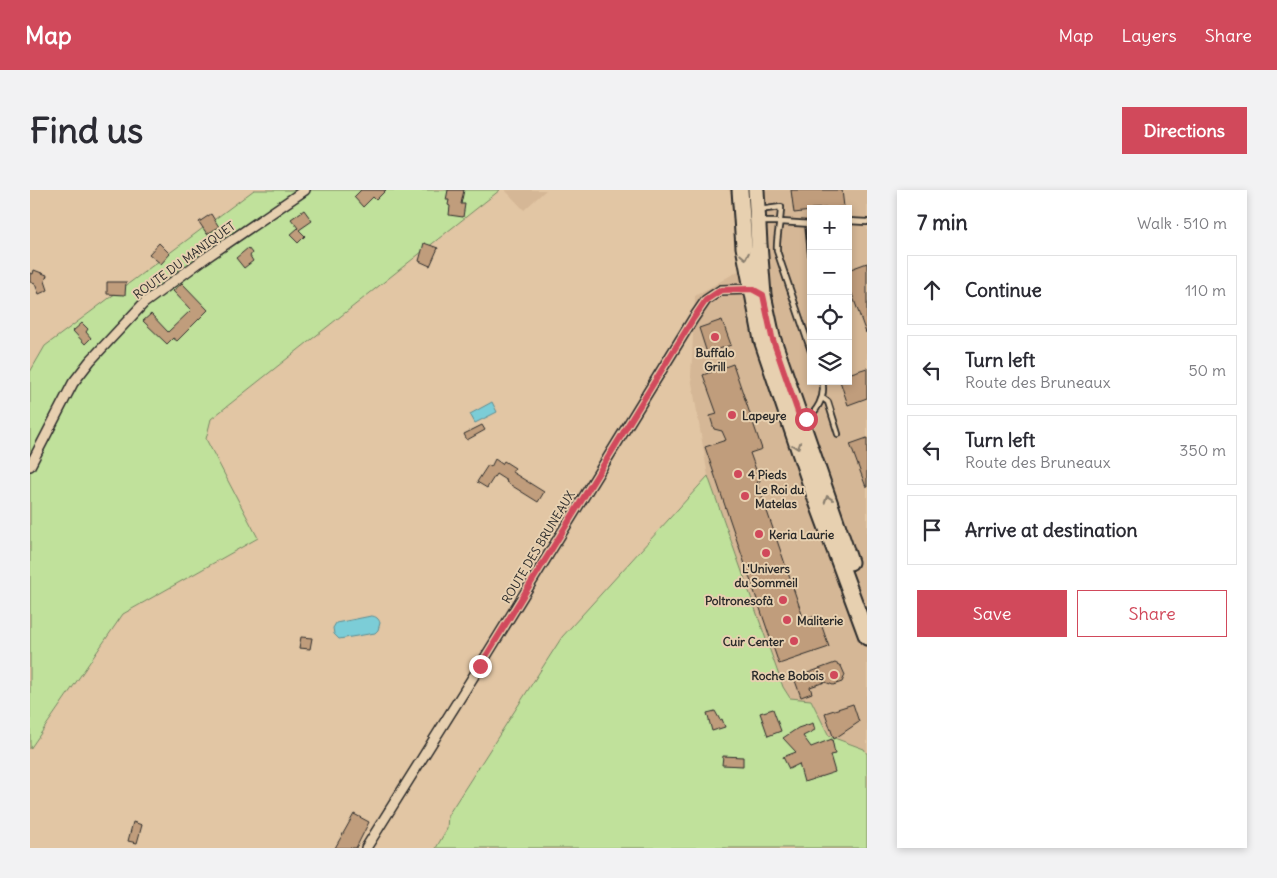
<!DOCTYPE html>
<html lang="en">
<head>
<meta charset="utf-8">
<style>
  body { margin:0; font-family:Delius,sans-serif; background:#f2f2f3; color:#2b2b33 }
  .controls { position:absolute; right:15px; top:15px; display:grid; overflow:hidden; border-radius:0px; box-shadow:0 2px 8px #0003 }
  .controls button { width:45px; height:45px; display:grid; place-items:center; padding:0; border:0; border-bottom:1px solid #e1e1e2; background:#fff; color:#2b2b33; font:25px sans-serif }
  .stop { position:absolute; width:15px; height:15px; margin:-11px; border:4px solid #d1495b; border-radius:50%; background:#fff }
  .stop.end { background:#d1495b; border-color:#fff; box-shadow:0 1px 5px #0008 }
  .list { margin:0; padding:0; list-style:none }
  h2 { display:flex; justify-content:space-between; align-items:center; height:65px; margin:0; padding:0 20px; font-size:21px }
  h2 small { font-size:16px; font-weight:400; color:#7c7c81 }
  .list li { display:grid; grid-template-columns:32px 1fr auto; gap:15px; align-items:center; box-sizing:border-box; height:70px; margin:0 10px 10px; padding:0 10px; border:1px solid #e1e1e2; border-radius:0px }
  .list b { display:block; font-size:19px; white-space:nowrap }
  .list p { margin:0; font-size:16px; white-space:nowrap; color:#7c7c81 }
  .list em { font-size:16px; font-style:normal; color:#7c7c81 }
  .actions { display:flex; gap:10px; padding:15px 20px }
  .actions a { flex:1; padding:11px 0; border:1px solid #d1495b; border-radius:0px; text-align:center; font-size:18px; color:#d1495b }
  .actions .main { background:#d1495b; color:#fff }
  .icon { flex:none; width:28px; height:28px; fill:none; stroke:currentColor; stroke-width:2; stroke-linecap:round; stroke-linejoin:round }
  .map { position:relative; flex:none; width:837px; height:658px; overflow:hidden; border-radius:0px }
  header { display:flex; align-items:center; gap:30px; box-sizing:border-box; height:70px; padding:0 25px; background:#d1495b; color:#fff }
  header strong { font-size:24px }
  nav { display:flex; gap:28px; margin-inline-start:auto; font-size:18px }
  .intro { display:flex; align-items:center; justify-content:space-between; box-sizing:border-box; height:120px; padding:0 30px }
  h1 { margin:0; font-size:35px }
  .button { padding:12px 22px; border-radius:0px; background:#d1495b; color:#fff; font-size:18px; font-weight:700 }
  main { display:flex; gap:30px; padding:0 30px }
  aside { flex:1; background:#fff; border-radius:0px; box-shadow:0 2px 8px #0003 }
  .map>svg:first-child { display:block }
  .built { fill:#d5b796; fill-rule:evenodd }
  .green { fill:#c0e19b; stroke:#768663 }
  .water { fill:#7ccdd7; stroke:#5c8c92 }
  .building { fill:#c09d7c; stroke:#2b2b2b }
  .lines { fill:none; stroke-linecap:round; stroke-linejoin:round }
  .service-casing { stroke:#2b2b2b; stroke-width:8 }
  .minor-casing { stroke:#2b2b2b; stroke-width:12 }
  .primary-casing { stroke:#2b2b2b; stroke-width:19 }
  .service { stroke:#e7d0b0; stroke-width:4.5 }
  .minor { stroke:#e7d0b0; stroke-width:9 }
  .primary { stroke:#e7d0b0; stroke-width:15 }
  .oneway { stroke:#897e6e }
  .route { stroke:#d1495b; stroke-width:6 }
  .poi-dot { fill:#d1495b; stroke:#e7d0b0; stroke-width:2 }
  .labels { text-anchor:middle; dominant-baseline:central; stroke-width:4; stroke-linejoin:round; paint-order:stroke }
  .street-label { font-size:12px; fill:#2b2b2b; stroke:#e7d0b0 }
  .poi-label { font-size:12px; font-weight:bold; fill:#2b2b2b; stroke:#e7d0b0; text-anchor:start }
</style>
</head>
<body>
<header>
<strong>Map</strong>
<nav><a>Map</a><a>Layers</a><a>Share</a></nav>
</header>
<div class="intro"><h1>Find us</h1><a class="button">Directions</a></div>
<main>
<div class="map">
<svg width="837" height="658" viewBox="0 0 837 658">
  <rect width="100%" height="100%" fill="#e2c6a4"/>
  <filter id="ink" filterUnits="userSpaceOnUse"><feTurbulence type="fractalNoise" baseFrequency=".02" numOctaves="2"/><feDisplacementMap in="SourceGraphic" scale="10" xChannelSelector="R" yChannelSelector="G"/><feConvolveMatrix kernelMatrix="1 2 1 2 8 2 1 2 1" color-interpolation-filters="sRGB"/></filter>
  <g filter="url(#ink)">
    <path class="built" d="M 475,0 L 516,0 L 494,20 Z
      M 698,0 L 837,0 L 837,564 L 834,559 L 799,546 L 781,510 L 760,508 L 753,497 L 678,286 L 661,187 L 665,106 L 710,80 L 706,8 ZM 781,19 L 818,19 L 818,191 L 781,191 Z"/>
    <path class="green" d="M 224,0 L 470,0 L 181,229 L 176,249 L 228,348 L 93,424 L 0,559 L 0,182 L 15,156 Z
      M 678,286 L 753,497 L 760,508 L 781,510 L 799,546 L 834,559 L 837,564 L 837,658 L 406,658 L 417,639 L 418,625 L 532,447 Z"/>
    <path class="water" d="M 462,212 L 467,222 L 445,233 L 440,224 Z
      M 341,426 C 346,426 349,429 350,433 L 348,440 L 345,443 L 309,449 L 304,444 L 303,438 L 306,433 Z"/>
    <path class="building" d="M 331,0 L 356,0 L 346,10 L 343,7 L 333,17 L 324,7 Z
      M 418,0 L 434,0 L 431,14 L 435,14 L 433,27 L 419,25 L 420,16 L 418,15 L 419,10 L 416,10 Z
      M 761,0 L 812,0 L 814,17 L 781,19 L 781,21 L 764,23 Z
      M 274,20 L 282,31 L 269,40 L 275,46 L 268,53 L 260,45 L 268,38 L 261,29 Z
      M 181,24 L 189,37 L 177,44 L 169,32 Z
      M 129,53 L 140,64 L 131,74 L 119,64 Z
      M 394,53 L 408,58 L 400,76 L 389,71 Z
      M 218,58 L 222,63 L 220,66 L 223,71 L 214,78 L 206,68 Z
      M 837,73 L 837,142 L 836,143 L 818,93 L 818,80 Z
      M 4,80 L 17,85 L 15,91 L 18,100 L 9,104 L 5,94 L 0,92 L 0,83 L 3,84 Z
      M 77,92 L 96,92 L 95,105 L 77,104 Z
      M 152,93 L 178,120 L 147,151 L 143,148 L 137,154 L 113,131 L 121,124 L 138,142 L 161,120 L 143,101 Z
      M 692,130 L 701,155 L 677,163 L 669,138 Z
      M 52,133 L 58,139 L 56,142 L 61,148 L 55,154 L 43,141 Z
      M 703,174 L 732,259 L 720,263 L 730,291 L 727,292 L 753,368 L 774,430 L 788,425 L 799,457 L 749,474 L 675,257 L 696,250 L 692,241 L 684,239 L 680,226 L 687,224 L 673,185 Z
      M 837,178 L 837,208 L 818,215 L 810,191 L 818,191 L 818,184 Z
      M 452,235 L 455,240 L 437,250 L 434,244 Z
      M 837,248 L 837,297 L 836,297 L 820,254 Z
      M 465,269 L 472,274 L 474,271 L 485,278 L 482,282 L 514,302 L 508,312 L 476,292 L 477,291 L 466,284 L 457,298 L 447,292 L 458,275 L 461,277 Z
      M 271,447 L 282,448 L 280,459 L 269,458 Z
      M 805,473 L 811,476 L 815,485 L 812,492 L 803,495 L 795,492 L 780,497 L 782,503 L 771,507 L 764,488 Z
      M 823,514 L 829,532 L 804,549 L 795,523 Z
      M 743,519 L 751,541 L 738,546 L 730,523 Z
      M 685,521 L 690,530 L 692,529 L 695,537 L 682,541 L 677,523 Z
      M 783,533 L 785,540 L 773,546 L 781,557 L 802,549 L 805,564 L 800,565 L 805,582 L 774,592 L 769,574 L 759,579 L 753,567 L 766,562 L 753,548 L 768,538 Z
      M 693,566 L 713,567 L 713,576 L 692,575 Z
      M 324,624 L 339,632 L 326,658 L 305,658 Z
      M 103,632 L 112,635 L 107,653 L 98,651 Z"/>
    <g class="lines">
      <defs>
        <path id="service" d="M 729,20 L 751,17 C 751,32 746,46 747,61 L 781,161
          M 818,31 L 837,32
          M 731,32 L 751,32 L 781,34
          M 778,34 L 781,64
          M 791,209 L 794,209 L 798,212 L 808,244
          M 774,230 C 787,223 796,206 792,191"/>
        <path id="minor" d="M 0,276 L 43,193 L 60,171 L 114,113 L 174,69 L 275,0
          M 336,658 L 450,476 L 663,129 L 676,110 L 691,100 L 722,99 L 724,100"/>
        <path id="primary" d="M 710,0 L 714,57 L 732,150 L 782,298 L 837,447
          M 726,0 L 729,54 L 733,105 L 742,147 L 820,372"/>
      </defs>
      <use href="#service" class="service-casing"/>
      <use href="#minor" class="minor-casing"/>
      <use href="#primary" class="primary-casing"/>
      <use href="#service" class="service"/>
      <use href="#minor" class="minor"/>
      <use href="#primary" class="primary"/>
    </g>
    <defs><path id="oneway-chevron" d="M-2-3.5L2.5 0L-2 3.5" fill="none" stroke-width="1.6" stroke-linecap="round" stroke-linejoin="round" transform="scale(1.25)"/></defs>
    <g class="oneway">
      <use href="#oneway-chevron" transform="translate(715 66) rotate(79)"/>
      <use href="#oneway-chevron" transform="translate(767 256) rotate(71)"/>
      <use href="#oneway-chevron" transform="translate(798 309) rotate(-109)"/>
    </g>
  </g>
  <g class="lines" filter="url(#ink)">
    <path class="route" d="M 450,476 L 663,129 L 676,110 L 691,100 L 722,99 L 733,105 L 742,147 L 771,231 L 776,229"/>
  </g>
  <g class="poi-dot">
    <circle cx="685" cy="147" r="5"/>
    <circle cx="702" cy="225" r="5"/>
    <circle cx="708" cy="284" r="5"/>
    <circle cx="715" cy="306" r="5"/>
    <circle cx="729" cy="344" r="5"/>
    <circle cx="736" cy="363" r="5"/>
    <circle cx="753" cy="410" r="5"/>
    <circle cx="757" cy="430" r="5"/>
    <circle cx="764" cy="451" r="5"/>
    <circle cx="804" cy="485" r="5"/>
  </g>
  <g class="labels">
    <g class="street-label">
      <text transform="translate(154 70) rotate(-36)">ROUTE DU MANIQUET</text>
      <text transform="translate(508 357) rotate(-59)">ROUTE DES BRUNEAUX</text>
    </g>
    <g class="poi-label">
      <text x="685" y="162" text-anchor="middle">Buffalo<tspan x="685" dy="14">Grill</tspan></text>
      <text x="712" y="225">Lapeyre</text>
      <text x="718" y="284">4 Pieds</text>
      <text x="725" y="299">Le Roi du<tspan x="725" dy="14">Matelas</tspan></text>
      <text x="739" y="344">Keria Laurie</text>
      <text x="736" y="378" text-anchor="middle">L'Univers<tspan x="736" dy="14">du Sommeil</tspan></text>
      <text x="743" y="410" text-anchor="end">Poltronesofà</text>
      <text x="767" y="430">Maliterie</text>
      <text x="754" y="451" text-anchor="end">Cuir Center</text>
      <text x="794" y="485" text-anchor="end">Roche Bobois</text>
    </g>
  </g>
</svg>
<div class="controls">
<button>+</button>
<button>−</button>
<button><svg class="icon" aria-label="locate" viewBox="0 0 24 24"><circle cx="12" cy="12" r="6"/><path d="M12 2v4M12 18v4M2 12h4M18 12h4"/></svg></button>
<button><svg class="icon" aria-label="layers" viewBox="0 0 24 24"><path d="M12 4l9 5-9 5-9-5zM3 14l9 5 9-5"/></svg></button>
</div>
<div class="stop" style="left:776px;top:229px"></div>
<div class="stop end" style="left:450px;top:476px"></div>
</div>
<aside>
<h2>7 min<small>Walk · 510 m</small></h2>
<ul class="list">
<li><svg class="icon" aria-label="ahead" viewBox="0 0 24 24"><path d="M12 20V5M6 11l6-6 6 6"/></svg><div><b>Continue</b></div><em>110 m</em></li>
<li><svg class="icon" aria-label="left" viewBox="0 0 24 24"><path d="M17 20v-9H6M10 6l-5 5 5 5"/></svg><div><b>Turn left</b><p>Route des Bruneaux</p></div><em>50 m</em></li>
<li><svg class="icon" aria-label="left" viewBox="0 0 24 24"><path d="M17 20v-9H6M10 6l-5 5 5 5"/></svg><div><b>Turn left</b><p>Route des Bruneaux</p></div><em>350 m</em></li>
<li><svg class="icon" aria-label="arrive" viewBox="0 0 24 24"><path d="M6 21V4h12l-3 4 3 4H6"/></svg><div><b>Arrive at destination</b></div></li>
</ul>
<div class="actions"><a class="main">Save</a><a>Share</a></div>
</aside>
</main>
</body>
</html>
